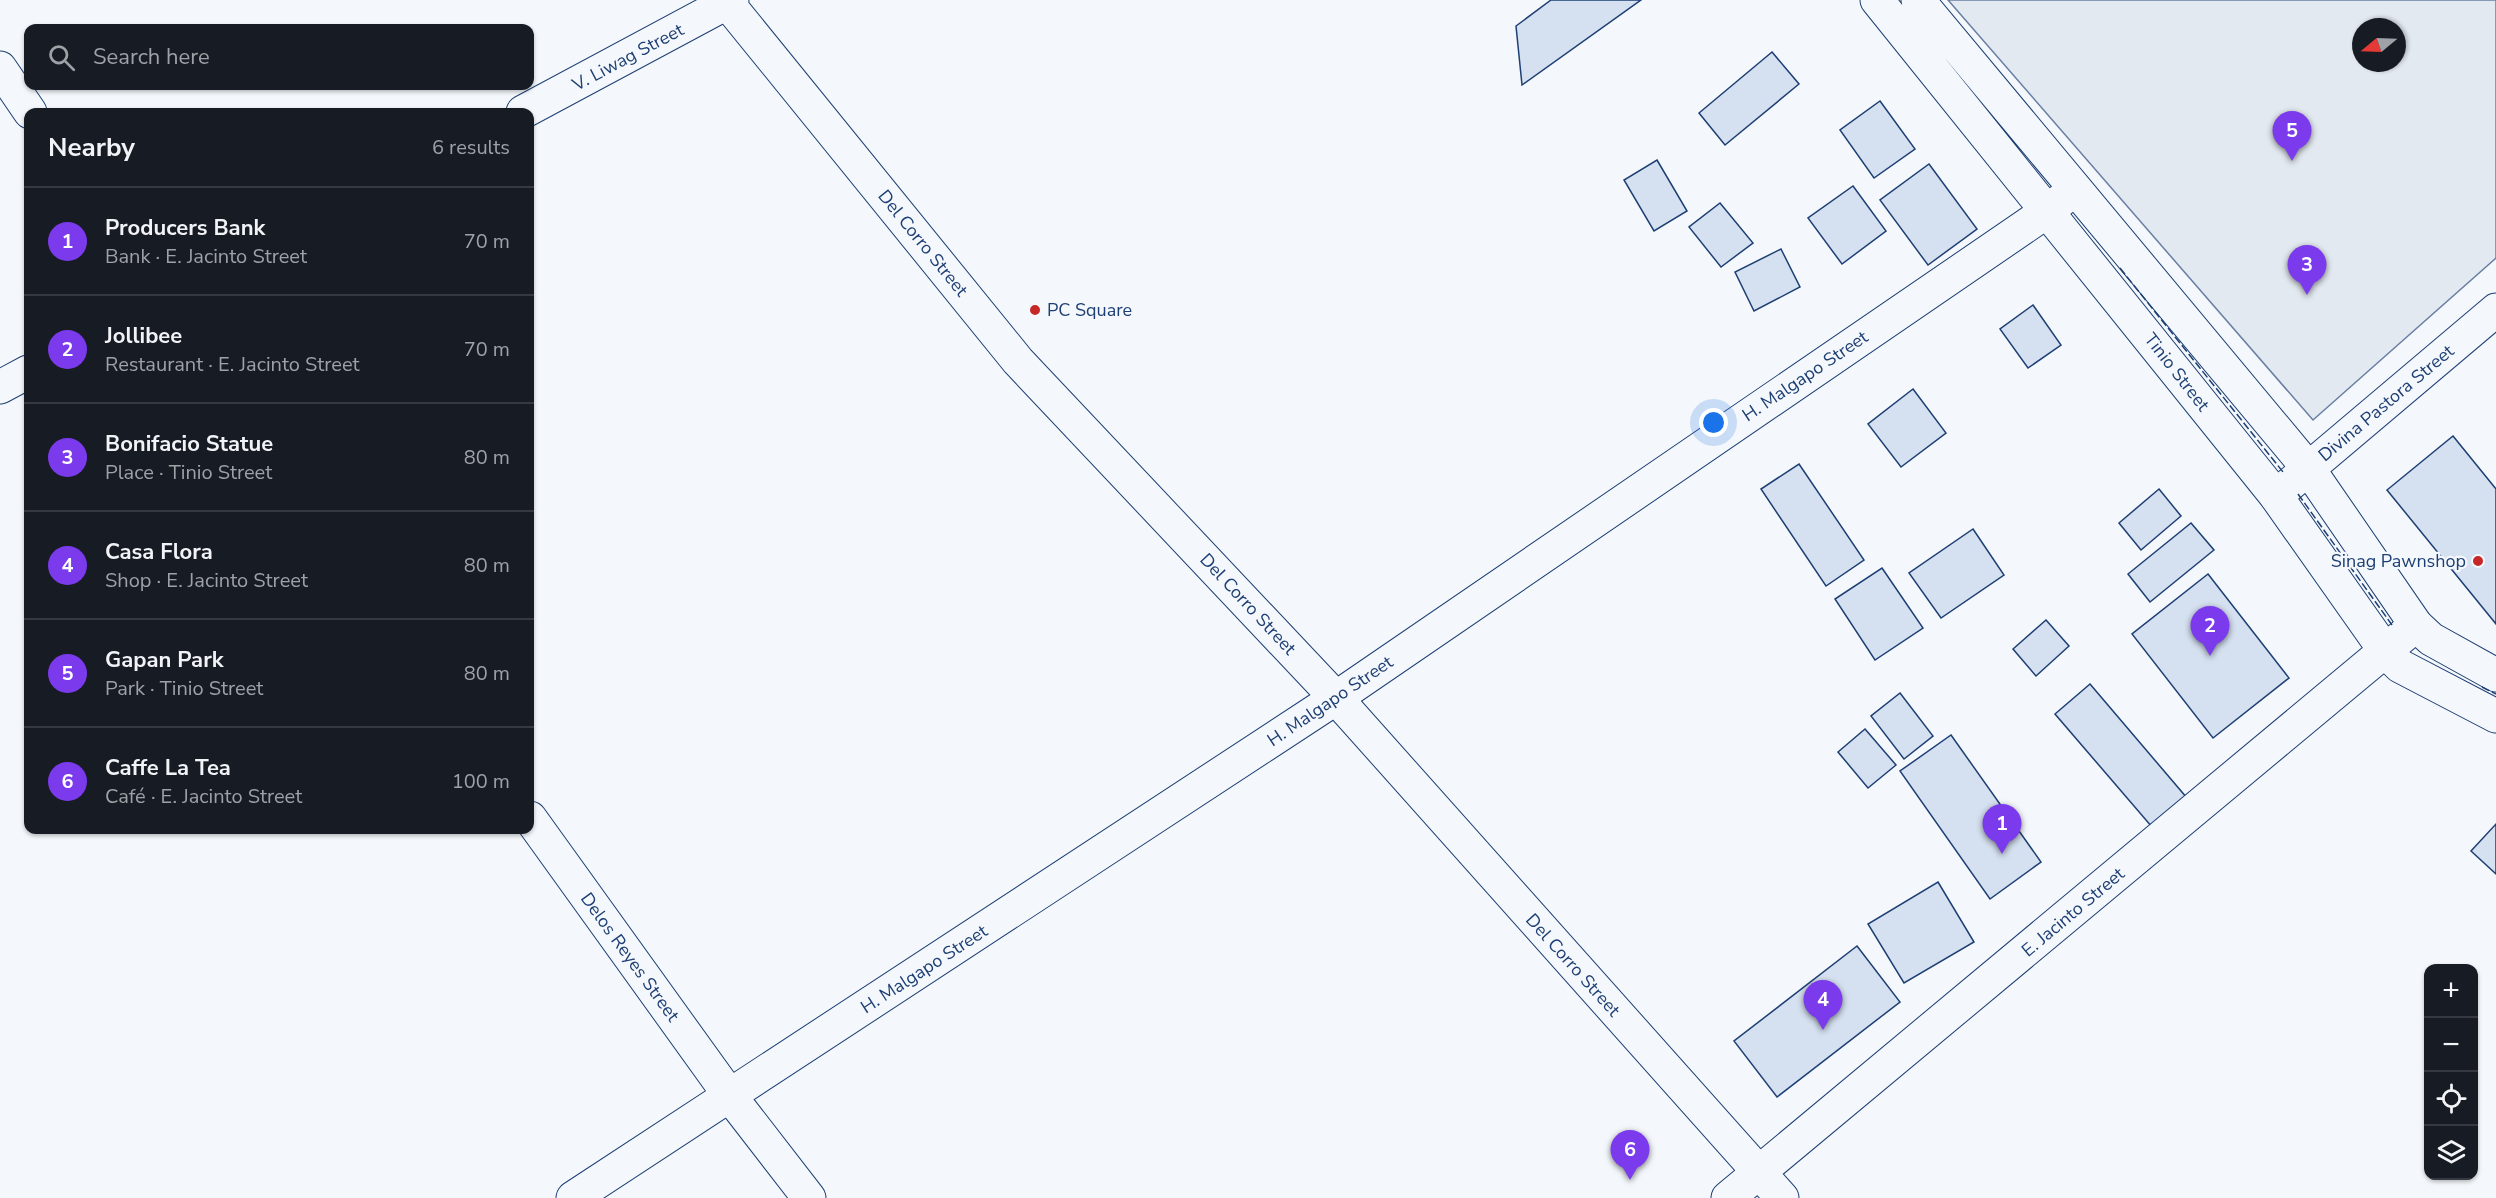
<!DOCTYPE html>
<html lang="en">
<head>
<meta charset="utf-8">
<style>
  body { margin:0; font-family:"Nunito Sans",sans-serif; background:#20242c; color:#f1f3f6 }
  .controls { position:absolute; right:18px; bottom:18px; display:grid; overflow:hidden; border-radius:12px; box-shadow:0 2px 4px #0004 }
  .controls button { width:54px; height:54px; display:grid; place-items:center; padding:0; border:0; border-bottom:2px solid #363941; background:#171b24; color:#f1f3f6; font:30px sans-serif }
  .compass { position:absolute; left:2352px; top:18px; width:54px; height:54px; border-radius:50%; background:#171b24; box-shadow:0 2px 4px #0004; rotate:251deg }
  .you { position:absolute; left:1714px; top:423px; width:21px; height:21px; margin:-15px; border:4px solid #fff; border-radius:50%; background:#1a73e8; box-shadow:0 0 0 9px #1a73e833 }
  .badge { display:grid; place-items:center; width:39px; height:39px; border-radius:50%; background:#7c3aed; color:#fff; font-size:20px; font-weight:700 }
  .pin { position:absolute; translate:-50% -50px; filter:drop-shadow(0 2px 3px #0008) }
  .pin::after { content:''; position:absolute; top:32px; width:21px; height:18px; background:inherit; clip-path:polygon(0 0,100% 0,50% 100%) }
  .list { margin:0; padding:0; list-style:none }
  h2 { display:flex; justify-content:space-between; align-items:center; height:78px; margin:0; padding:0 24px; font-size:26px }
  h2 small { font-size:20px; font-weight:400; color:#9ea1a6 }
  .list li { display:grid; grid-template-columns:39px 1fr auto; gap:18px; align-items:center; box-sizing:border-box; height:108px; padding:0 24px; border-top:2px solid #363941 }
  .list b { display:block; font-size:22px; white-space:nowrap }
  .list p { margin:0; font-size:20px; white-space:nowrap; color:#9ea1a6 }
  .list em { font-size:20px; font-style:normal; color:#9ea1a6 }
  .icon { flex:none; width:33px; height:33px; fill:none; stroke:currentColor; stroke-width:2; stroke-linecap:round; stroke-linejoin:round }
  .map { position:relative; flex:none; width:2496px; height:1198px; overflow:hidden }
  .search { position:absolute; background:#171b24; box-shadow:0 2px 4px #0004; left:24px; top:24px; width:510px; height:66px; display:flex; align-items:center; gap:15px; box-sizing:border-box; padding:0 21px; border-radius:12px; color:#9ea1a6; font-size:22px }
  .panel { position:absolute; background:#171b24; box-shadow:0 2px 4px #0004; left:24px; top:108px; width:510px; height:726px; border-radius:12px }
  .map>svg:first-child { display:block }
  .green { fill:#e3e9f0; stroke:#687fa3; stroke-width:1.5; fill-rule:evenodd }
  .building { fill:#d5e0f0; stroke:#1d3f73; stroke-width:1.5 }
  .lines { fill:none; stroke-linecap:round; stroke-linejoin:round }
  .minor-casing { stroke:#1d3f73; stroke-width:35 }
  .major-casing { stroke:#1d3f73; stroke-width:35 }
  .minor { stroke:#f4f7fb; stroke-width:33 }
  .major { stroke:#f4f7fb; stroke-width:33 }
  .fence { stroke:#1d3f73; stroke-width:1.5; stroke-dasharray:8 3; stroke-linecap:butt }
  .poi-dot { fill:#c62828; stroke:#f4f7fb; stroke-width:2 }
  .labels { text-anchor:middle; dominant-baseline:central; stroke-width:4.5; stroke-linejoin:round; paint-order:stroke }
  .street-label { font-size:18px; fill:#1d3f73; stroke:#f4f7fb }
  .poi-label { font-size:18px; fill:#1d3f73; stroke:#f4f7fb; text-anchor:start }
</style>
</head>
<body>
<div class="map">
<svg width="2496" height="1198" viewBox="0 0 2496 1198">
  <rect width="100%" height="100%" fill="#f4f7fb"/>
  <path class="green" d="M 1948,0 L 2496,0 L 2496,258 L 2313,420 ZM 2361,27 L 2397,27 L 2397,63 L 2361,63 Z"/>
  <path class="building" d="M 1551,0 L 1641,0 L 1522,85 L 1516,26 Z
    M 1772,52 L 1799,84 L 1725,145 L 1699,113 Z
    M 1880,101 L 1915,149 L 1874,178 L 1840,130 Z
    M 1657,160 L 1687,211 L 1654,231 L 1624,180 Z
    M 1929,164 L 1977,229 L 1928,265 L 1880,200 Z
    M 1853,186 L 1886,231 L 1842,264 L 1808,218 Z
    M 1720,203 L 1753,243 L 1721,267 L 1689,227 Z
    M 1781,249 L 1800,287 L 1754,311 L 1735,272 Z
    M 2033,305 L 2061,345 L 2028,368 L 2000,329 Z
    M 1913,389 L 1946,433 L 1901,467 L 1868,424 Z
    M 2453,436 L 2496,489 L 2496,624 L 2387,490 Z
    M 1799,464 L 1864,560 L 1826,586 L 1761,489 Z
    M 2159,489 L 2181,516 L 2141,550 L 2119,523 Z
    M 2191,523 L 2214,550 L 2150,602 L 2128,574 Z
    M 1973,529 L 2004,575 L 1941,618 L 1909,573 Z
    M 1882,568 L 1923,628 L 1875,660 L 1835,599 Z
    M 2208,574 L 2289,678 L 2213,738 L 2132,634 Z
    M 2046,620 L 2069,646 L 2036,676 L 2013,649 Z
    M 2090,684 L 2187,798 L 2152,827 L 2055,714 Z
    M 1900,693 L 1933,736 L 1904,759 L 1871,716 Z
    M 1865,729 L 1896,765 L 1868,788 L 1838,752 Z
    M 1951,735 L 2041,862 L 1990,899 L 1900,771 Z
    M 2496,824 L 2496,874 L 2471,851 Z
    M 1938,882 L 1974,942 L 1904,983 L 1868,924 Z
    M 1857,946 L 1900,1002 L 1777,1097 L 1734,1041 Z"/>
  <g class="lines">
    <defs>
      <path id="minor" d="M 725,0 L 1018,361 L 1336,698 L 1782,1198
        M 0,68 L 30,112
        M 523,112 L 732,0
        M 0,387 L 28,372
        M 2276,496 L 2496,310
        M 530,818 L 730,1096 L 809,1198
        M 573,1198 L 1336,698 L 2049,210 L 2075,189
        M 1728,1198 L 2416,625"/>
      <path id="major" d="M 1877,0 L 2276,496 L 2386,652 L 2400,666 L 2496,716
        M 1918,0 L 2308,468 L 2416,625 L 2431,639 L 2496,675"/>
    </defs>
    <use href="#minor" class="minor-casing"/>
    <use href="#major" class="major-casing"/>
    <use href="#minor" class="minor"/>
    <use href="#major" class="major"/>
    <path class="fence" d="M 2120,268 L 2283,472
      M 2298,494 L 2392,625
      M 2482,687 L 2496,694"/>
  </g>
  <g class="poi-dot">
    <circle cx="1035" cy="310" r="6"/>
    <circle cx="2478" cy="561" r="6"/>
  </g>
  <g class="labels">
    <g class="street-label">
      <text transform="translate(628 57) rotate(-28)">V. Liwag Street</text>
      <text transform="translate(923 243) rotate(51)">Del Corro Street</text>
      <text transform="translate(2177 372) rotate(52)">Tinio Street</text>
      <text transform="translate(1805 376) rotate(-34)">H. Malgapo Street</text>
      <text transform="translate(2386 403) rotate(-40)">Divina Pastora Street</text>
      <text transform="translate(1248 604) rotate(47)">Del Corro Street</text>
      <text transform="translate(1330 701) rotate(-34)">H. Malgapo Street</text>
      <text transform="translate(2073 912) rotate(-40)">E. Jacinto Street</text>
      <text transform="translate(630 957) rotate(54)">Delos Reyes Street</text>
      <text transform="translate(1573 965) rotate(48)">Del Corro Street</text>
      <text transform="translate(924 969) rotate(-33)">H. Malgapo Street</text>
    </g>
    <g class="poi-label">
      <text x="1047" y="310">PC Square</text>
      <text x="2466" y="561" text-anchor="end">Sinag Pawnshop</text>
    </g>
  </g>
</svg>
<div class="controls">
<button>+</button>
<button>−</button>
<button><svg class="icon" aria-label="locate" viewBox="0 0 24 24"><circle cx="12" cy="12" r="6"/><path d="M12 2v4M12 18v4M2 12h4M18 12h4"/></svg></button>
<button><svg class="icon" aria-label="layers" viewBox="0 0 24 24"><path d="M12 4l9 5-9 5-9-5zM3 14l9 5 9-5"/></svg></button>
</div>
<svg class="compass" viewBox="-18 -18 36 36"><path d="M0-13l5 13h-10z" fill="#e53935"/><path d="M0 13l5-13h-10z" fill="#9ea1a6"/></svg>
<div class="you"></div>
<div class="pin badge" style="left:2002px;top:854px">1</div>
<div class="pin badge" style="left:2210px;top:656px">2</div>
<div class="pin badge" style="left:2307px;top:295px">3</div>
<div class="pin badge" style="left:1823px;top:1030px">4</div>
<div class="pin badge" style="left:2292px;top:161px">5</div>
<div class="pin badge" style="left:1630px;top:1180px">6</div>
<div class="search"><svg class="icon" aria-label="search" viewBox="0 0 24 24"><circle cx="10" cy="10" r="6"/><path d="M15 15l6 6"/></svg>Search here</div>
<section class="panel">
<h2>Nearby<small>6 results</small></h2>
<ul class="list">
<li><span class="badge">1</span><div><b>Producers Bank</b><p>Bank · E. Jacinto Street</p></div><em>70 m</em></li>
<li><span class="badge">2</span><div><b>Jollibee</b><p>Restaurant · E. Jacinto Street</p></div><em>70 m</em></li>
<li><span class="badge">3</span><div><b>Bonifacio Statue</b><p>Place · Tinio Street</p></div><em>80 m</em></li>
<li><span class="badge">4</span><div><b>Casa Flora</b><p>Shop · E. Jacinto Street</p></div><em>80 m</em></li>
<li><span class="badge">5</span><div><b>Gapan Park</b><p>Park · Tinio Street</p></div><em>80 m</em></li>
<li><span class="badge">6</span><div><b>Caffe La Tea</b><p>Café · E. Jacinto Street</p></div><em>100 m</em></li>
</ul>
</section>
</div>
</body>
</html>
